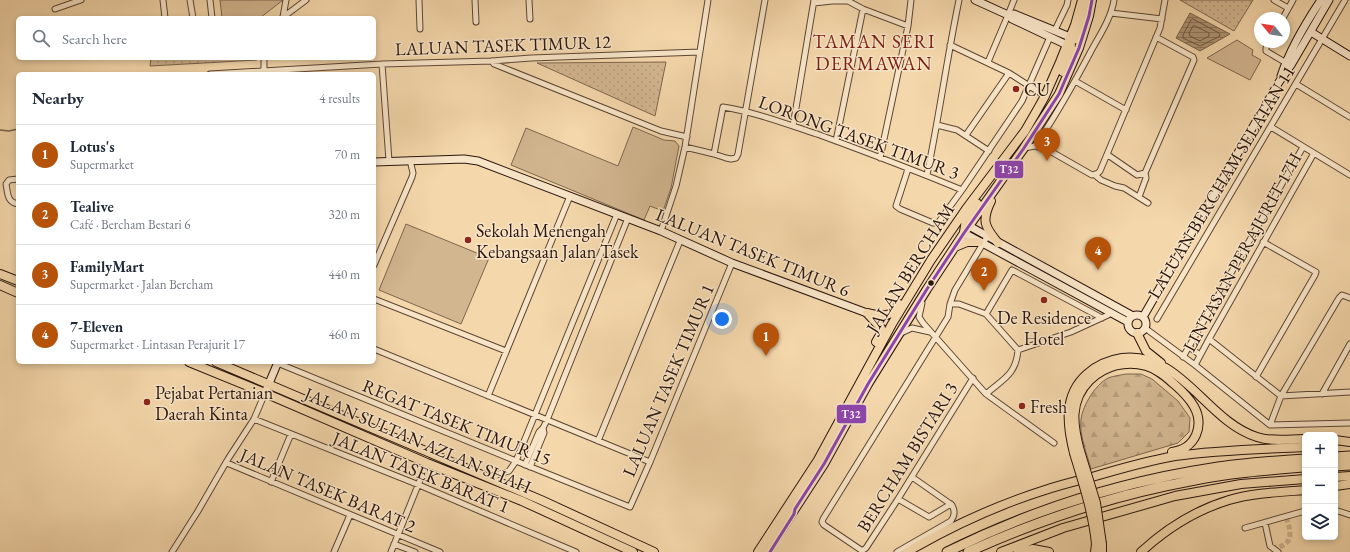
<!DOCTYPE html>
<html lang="en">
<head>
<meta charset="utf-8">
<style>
  body { margin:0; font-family:"EB Garamond",serif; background:#f2f2f3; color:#1f2937 }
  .controls { position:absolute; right:12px; bottom:12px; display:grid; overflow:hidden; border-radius:6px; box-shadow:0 2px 6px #0003 }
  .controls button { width:36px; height:36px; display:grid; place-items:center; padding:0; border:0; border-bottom:1px solid #e0e1e3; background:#fff; color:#1f2937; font:20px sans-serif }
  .compass { position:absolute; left:1254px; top:12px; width:36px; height:36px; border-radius:50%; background:#fff; box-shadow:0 2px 6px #0003; rotate:300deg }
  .you { position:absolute; left:722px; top:319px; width:14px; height:14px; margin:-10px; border:3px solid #fff; border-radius:50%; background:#1a73e8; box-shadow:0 0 0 6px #1a73e833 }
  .badge { display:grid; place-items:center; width:26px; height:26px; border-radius:50%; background:#b45309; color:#fff; font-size:13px; font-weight:700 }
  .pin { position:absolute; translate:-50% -33px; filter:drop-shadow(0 1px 2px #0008) }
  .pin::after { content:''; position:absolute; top:21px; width:14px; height:12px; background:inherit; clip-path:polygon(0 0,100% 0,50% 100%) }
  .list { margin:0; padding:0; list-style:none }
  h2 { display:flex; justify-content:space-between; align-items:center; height:52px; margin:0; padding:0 16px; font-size:17px }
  h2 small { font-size:13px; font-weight:400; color:#747a83 }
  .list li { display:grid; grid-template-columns:26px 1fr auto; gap:12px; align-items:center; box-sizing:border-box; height:60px; padding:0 16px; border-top:1px solid #e0e1e3 }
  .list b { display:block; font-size:15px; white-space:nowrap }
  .list p { margin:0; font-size:13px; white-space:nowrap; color:#747a83 }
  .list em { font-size:13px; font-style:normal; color:#747a83 }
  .icon { flex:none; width:22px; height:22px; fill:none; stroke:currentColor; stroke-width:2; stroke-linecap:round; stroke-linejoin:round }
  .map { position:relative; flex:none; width:1350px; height:552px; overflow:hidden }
  .search { position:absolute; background:#fff; box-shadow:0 2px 6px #0003; left:16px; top:16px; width:360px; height:44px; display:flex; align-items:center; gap:10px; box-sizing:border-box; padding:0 14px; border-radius:6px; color:#747a83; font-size:15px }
  .panel { position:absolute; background:#fff; box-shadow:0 2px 6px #0003; left:16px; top:72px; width:360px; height:292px; border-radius:6px }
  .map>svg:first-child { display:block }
  .grass { fill:#d2b690; stroke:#7e664e }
  .forest { fill:url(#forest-firs); stroke:#7e664e }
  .park { fill:url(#park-dots); stroke:#7e664e }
  .water { fill:url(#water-rules); stroke:#7a624b }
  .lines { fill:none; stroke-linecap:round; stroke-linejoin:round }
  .shore { stroke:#6c5541; stroke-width:1 }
  .stream { stroke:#7a624b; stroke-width:1.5 }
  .street-tunnel { stroke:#ccb08b; stroke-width:5; stroke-dasharray:5 2.5; stroke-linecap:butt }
  .street-casing { stroke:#5c4634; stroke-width:7 }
  .secondary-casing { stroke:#2a150d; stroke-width:9 }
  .primary-casing { stroke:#2a150d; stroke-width:10 }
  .highway-casing { stroke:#2a150d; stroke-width:11 }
  .street { stroke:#f8e5c8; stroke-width:5 }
  .secondary { stroke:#f8e5c8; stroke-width:7 }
  .primary { stroke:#f4d7ab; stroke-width:8 }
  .highway { stroke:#f4d7ab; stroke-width:9 }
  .primary-bridge-casing { stroke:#2a150d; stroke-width:10; stroke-linecap:butt }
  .primary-bridge { stroke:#f4d7ab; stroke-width:8 }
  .bus-1-casing { stroke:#f8e5c8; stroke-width:6 }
  .bus-1 { stroke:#8e44ad; stroke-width:3 }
  .poi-dot { fill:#8f2418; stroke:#f8e5c8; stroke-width:1.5 }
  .bus-dot { fill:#2a150d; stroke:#f8e5c8; stroke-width:1.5 }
  .labels { text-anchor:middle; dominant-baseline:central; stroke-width:3; stroke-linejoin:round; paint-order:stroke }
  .street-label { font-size:18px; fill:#2a150d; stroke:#f8e5c8 }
  .poi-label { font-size:18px; fill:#2a150d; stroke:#f8e5c8; text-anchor:start }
  .neighbourhood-label { font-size:19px; letter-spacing:1px; fill:#7a1f14; stroke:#f8e5c8 }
  .line-badge { stroke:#f8e5c8; stroke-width:1.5 }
  .badge-label { font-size:11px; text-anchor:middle; font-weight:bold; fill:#fff }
</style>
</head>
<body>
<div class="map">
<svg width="1350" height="552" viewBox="0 0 1350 552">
  <defs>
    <pattern id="forest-firs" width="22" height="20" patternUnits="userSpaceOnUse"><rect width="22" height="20" fill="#d2b690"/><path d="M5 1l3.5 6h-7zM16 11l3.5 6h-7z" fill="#b49c7b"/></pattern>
    <pattern id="park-dots" width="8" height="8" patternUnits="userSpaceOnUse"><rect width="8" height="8" fill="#d2b690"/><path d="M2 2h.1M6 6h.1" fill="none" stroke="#b49c7b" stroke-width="1.8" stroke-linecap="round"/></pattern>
    <pattern id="water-rules" width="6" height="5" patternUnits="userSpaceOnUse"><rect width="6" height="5" fill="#af9575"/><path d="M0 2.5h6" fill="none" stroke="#8f785e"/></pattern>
  </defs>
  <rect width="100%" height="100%" fill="#f4d7ab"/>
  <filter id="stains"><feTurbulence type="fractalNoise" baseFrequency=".005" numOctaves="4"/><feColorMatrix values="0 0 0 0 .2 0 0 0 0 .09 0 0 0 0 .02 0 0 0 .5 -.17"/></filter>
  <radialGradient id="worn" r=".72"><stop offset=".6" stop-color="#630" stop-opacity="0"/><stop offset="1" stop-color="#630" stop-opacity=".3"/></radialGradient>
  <path class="grass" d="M 220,0 L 283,0 L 260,18 L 222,18 Z
    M 1237,40 L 1253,50 L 1252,55 L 1261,60 L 1250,80 L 1207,58 Z
    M 633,127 L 664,140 L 675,141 L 679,146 L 671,188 L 663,211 L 650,206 L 644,220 L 511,165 L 526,128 L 618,166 Z
    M 406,224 L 489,258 L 461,324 L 379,290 Z"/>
  <path class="forest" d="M 1126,374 L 1141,374 L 1152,379 L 1178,401 L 1190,418 L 1189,432 L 1178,443 L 1091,469 C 1087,454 1079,435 1081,419 C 1083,405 1095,385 1108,378 C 1113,376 1121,375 1126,374 Z"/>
  <path class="park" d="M 1180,0 L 1253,0 L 1234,31 Z
    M 151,58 L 257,58 L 257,60 L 150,66 Z
    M 666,62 L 655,116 L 537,63 Z"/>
  <path class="water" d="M 1190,13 L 1230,34 L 1200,51 L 1176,38 Z"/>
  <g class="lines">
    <path class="shore" d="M 1193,19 L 1219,33 L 1220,36 L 1200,46 L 1183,38 L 1183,35 L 1191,20 Z
      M 1195,26 L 1209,33 L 1209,36 L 1200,41 L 1190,36 L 1189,33 L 1193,26 Z"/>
    <path class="stream" d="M 0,130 L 9,131 L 18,129"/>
    <path class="street-tunnel" d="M 1272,548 C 1294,546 1292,533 1286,517"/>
    <defs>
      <path id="street" d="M 163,0 L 165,18
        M 190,0 L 193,18
        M 210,0 L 212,18
        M 419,0 L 420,29
        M 475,0 L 476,22
        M 529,0 L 530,19
        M 1274,0 L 1288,8
        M 814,3 L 832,1 L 848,1 L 863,9 L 908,26
        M 55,9 L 81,0
        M 1111,13 L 1162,19
        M 283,17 L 286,0
        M 282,18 L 306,0
        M 1283,18 L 1293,0
        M 1055,30 L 1067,5 L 1068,0
        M 1269,42 L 1266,48 L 1266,51 L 1288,64
        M 950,45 L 1009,73 L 1045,96
        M 264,58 L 264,71
        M 492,61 L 494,64 L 661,131 L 687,137
        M 988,62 L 1008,15 L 1014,0
        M 382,64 L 389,161
        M 210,74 L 382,64 L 492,61 L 531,58 L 700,52
        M 1075,81 L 1126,110
        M 1296,84 L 1350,117
        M 937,125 L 957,130 L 989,151
        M 793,126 L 814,0
        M 1271,127 L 1350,175
        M 966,135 L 1009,73
        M 1041,137 L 1050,151
        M 836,141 L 863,9
        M 1035,146 C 1056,116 1073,85 1090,53 C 1099,36 1111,19 1114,0
        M 685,147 L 714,154 L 723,107 C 755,112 786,124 817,134 C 866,152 914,170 962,190
        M 1024,148 L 1035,146 L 1050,151 L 1092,175 L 1098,173 L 1100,171 L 1160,28 L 1165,0
        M 714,154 L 726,158 L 731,159 L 736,158 L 738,154 L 765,0
        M 1108,155 L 1137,175 L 1145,173 L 1194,60 L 1193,57 L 1156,37
        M 880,158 L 908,26 L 911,0
        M 908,169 L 896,206 L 900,209 L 933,223 L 938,223 L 962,190 L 1022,101 L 1050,37
        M 927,175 C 939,117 947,58 959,0
        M 1095,175 L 1101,180 L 1115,186 L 1124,188 L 1148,203
        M 18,179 L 9,180 L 6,184 C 8,194 7,202 18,204
        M 1139,197 L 1146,178 L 1145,173
        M 661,231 L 676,186 L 685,147 L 708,0
        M 374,265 L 412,177 L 413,173 L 410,160
        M 374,299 L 506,351
        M 922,303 L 919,317 L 923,323 L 986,394 L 1054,443
        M 950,304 L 959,304 L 986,314 L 1018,350 L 1071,332 L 1108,315 L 1111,312
        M 986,314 L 1012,270 L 1102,318
        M 1157,319 L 1345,0
        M 1145,328 L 1195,365 L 1270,425 L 1350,423
        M 901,333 L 912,328 L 930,332
        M 1209,339 L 1281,396 L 1350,392
        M 1189,347 L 1200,355
        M 374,349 L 650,462
        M 1183,357 L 1303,147
        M 275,362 L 516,461 L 630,507 L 650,462 L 732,263
        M 1195,365 L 1209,339 L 1314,153
        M 1256,377 L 1315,275 L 1316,272 L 1263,242
        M 973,378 L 898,499 L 866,548 L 863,550 L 861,550 L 824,525 L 822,522 L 823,519 L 948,317 L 950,304 L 955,290 L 987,237
        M 986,394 C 1003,379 1016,375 1018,350
        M 1322,394 L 1350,344
        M 488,396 L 570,196
        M 254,419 L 419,485 L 576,552
        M 1270,425 L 1281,396 L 1339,298 L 1342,295 L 1350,298
        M 598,441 L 680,241
        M 227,463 L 440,552
        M 525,465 L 539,432 L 543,428 L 547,420 L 628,218
        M 530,467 L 544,433 L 543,428
        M 488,477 L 509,471 L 516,461 L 617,214
        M 271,482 L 291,434
        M 898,499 L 929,517 L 951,504
        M 1335,510 L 1350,515
        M 1265,523 L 1270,546 L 1278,552
        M 1245,528 L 1305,511
        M 394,544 L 415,552
        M 172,552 L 198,511 L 228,459 L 254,419 L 265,393
        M 334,552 L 350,515
        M 391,552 L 427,463
        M 897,552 L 951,521 C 955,515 955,511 952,505 L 912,477"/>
      <path id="secondary" d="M 975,0 L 1008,15 L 1012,19 L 1067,45
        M 1008,15 L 1014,14 L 1070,37
        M 1311,32 L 1350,56
        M 1281,76 C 1290,49 1305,24 1321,0
        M 374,162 L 464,159 L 478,161 L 661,231 L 732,263 L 867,313
        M 969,226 L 1133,316
        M 964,233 L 1128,322
        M1128 324a9 9 0 1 1 18 0a9 9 0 1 1-18 0Z
        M 1143,317 L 1279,82 L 1291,65 L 1329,0
        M 265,393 L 278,362"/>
      <path id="primary" d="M 1067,45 L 1077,37 L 1087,3
        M 1063,72 C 1069,58 1073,54 1070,38
        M 991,201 C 981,221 985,227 998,243
        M 964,232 L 966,220 L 977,203
        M 955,247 L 967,242 L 979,242
        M 0,274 L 18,281
        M 0,285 L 18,293
        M 867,313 C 882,316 890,319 899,304
        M 867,313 L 881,328 L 880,335 L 876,342
        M 1137,333 L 1146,351 L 1161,363
        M 189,362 L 265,393 L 427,463 L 522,501 L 633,552
        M 216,362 L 541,500 L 654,552
        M 1335,440 L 1350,442
        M 1080,451 C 1073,426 1069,401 1090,380 C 1105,366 1126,360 1146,366 C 1157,369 1166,377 1174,384 C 1189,397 1205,414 1196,435 C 1191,446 1183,450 1172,452
        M 1074,453 C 1067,425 1063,395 1087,374 C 1097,365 1109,360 1122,358 C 1181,351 1206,421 1257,437 C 1272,442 1290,439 1305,439
        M 1335,477 L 1350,476
        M 1335,486 L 1350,484
        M 1102,544 L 1102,552
        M 758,552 L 818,460 L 892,324 L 931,260 L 966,209 L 1025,131 L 1036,112 L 1045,96 L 1060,62 L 1075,25 L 1082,0
        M 767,552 L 824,464 L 868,384 L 927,289 L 964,233 L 1024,148 L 1059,94 L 1079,48 L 1089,16 L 1092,0
        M 907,552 C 950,527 995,506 1042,491 C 1059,485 1076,481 1092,477 C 1119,469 1147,461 1175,456 C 1218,450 1262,449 1305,447
        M 1001,552 L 1063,528 L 1175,496 L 1241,484 L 1305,479
        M 1018,552 L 1033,549 L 1049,552
        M 1095,552 L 1096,544
        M 1141,552 C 1167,528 1196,510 1229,500 C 1253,493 1280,492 1305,490"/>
      <path id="highway" d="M 1335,457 L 1350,456
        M 1335,466 L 1350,465
        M 947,552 C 1030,511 1120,482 1212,468 C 1243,463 1274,461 1305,459
        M 968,552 C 1039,520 1114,495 1190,481 C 1228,473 1267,470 1305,467"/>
    </defs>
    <use href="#street" class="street-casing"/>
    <use href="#secondary" class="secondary-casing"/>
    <use href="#primary" class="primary-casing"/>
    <use href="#highway" class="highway-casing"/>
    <use href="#street" class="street"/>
    <use href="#secondary" class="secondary"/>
    <use href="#primary" class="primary"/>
    <use href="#highway" class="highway"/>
    <defs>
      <path id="primary-bridge" d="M 1080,451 L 1096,503 L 1102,544
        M 1074,453 C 1083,483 1093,513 1096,544"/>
    </defs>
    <use href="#primary-bridge" class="primary-bridge-casing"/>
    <use href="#primary-bridge" class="primary-bridge"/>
    <defs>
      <path id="bus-1" d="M 770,552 L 794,514 L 795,509 L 824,464 L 868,384 L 927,289 L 964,233 L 1024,148 L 1059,94 L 1079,48 L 1089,16 L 1092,0"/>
    </defs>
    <use href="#bus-1" class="bus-1-casing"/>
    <use href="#bus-1" class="bus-1"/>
  </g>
  <g class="poi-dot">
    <circle cx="1016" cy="89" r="4"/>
    <circle cx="468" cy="240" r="4"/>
    <circle cx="1044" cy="300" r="4"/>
    <circle cx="147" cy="402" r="4"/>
    <circle cx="1022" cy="406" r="4"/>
  </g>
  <circle class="bus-dot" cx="931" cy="283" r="3.5"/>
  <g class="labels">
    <g class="street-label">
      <text transform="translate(503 45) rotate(-2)">LALUAN TASEK TIMUR 12</text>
      <text transform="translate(859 137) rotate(20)">LORONG TASEK TIMUR 3</text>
      <text transform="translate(1221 182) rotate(-59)">LALUAN BERCHAM SELATAN 11</text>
      <text transform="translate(753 252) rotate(22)">LALUAN TASEK TIMUR 6</text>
      <text transform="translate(1242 252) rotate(-61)">LINTASAN PERAJURIT 17H</text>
      <text transform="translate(910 268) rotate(-58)">JALAN BERCHAM</text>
      <text transform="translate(668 380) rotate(-67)">LALUAN TASEK TIMUR 1</text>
      <text transform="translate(457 422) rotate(22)">REGAT TASEK TIMUR 15</text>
      <text transform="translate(418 440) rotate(23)">JALAN SULTAN AZLAN SHAH</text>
      <text transform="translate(907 457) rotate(-58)">BERCHAM BISTARI 3</text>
      <text transform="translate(421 472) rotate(22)">JALAN TASEK BARAT 1</text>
      <text transform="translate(328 490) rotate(23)">JALAN TASEK BARAT 2</text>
    </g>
    <g class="poi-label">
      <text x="1024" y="89">CU</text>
      <text x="476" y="230">Sekolah Menengah<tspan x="476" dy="21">Kebangsaan Jalan Tasek</tspan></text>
      <text x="1044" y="317" text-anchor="middle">De Residence<tspan x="1044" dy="21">Hotel</tspan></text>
      <text x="155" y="392">Pejabat Pertanian<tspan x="155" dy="21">Daerah Kinta</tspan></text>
      <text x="1030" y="406">Fresh</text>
    </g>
    <g class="neighbourhood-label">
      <text x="874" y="41">TAMAN SERI<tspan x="874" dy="22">DERMAWAN</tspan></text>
    </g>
  </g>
  <g class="line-badge">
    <rect x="994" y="160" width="30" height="19" rx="4" fill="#8e44ad"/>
    <rect x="836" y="404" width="31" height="20" rx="4" fill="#8e44ad"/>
  </g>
  <g class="badge-label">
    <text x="1009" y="173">T32</text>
    <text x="851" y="418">T32</text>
  </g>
  <rect width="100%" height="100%" filter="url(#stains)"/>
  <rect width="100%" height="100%" fill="url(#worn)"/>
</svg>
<div class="controls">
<button>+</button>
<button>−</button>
<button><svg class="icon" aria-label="layers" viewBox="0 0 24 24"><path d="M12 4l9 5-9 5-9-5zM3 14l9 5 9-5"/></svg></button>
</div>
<svg class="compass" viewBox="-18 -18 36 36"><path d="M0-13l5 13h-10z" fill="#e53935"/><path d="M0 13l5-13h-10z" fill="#747a83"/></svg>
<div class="you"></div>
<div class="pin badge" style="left:766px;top:356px">1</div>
<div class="pin badge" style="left:984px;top:291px">2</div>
<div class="pin badge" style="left:1047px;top:161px">3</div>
<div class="pin badge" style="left:1098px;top:270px">4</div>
<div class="search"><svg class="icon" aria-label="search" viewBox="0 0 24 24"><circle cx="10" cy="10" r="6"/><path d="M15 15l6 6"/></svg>Search here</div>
<section class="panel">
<h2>Nearby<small>4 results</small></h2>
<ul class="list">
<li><span class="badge">1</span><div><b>Lotus's</b><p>Supermarket</p></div><em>70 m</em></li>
<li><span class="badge">2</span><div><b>Tealive</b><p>Café · Bercham Bestari 6</p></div><em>320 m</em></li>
<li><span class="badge">3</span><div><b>FamilyMart</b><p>Supermarket · Jalan Bercham</p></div><em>440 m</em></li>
<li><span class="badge">4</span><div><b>7-Eleven</b><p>Supermarket · Lintasan Perajurit 17</p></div><em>460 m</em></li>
</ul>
</section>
</div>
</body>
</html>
